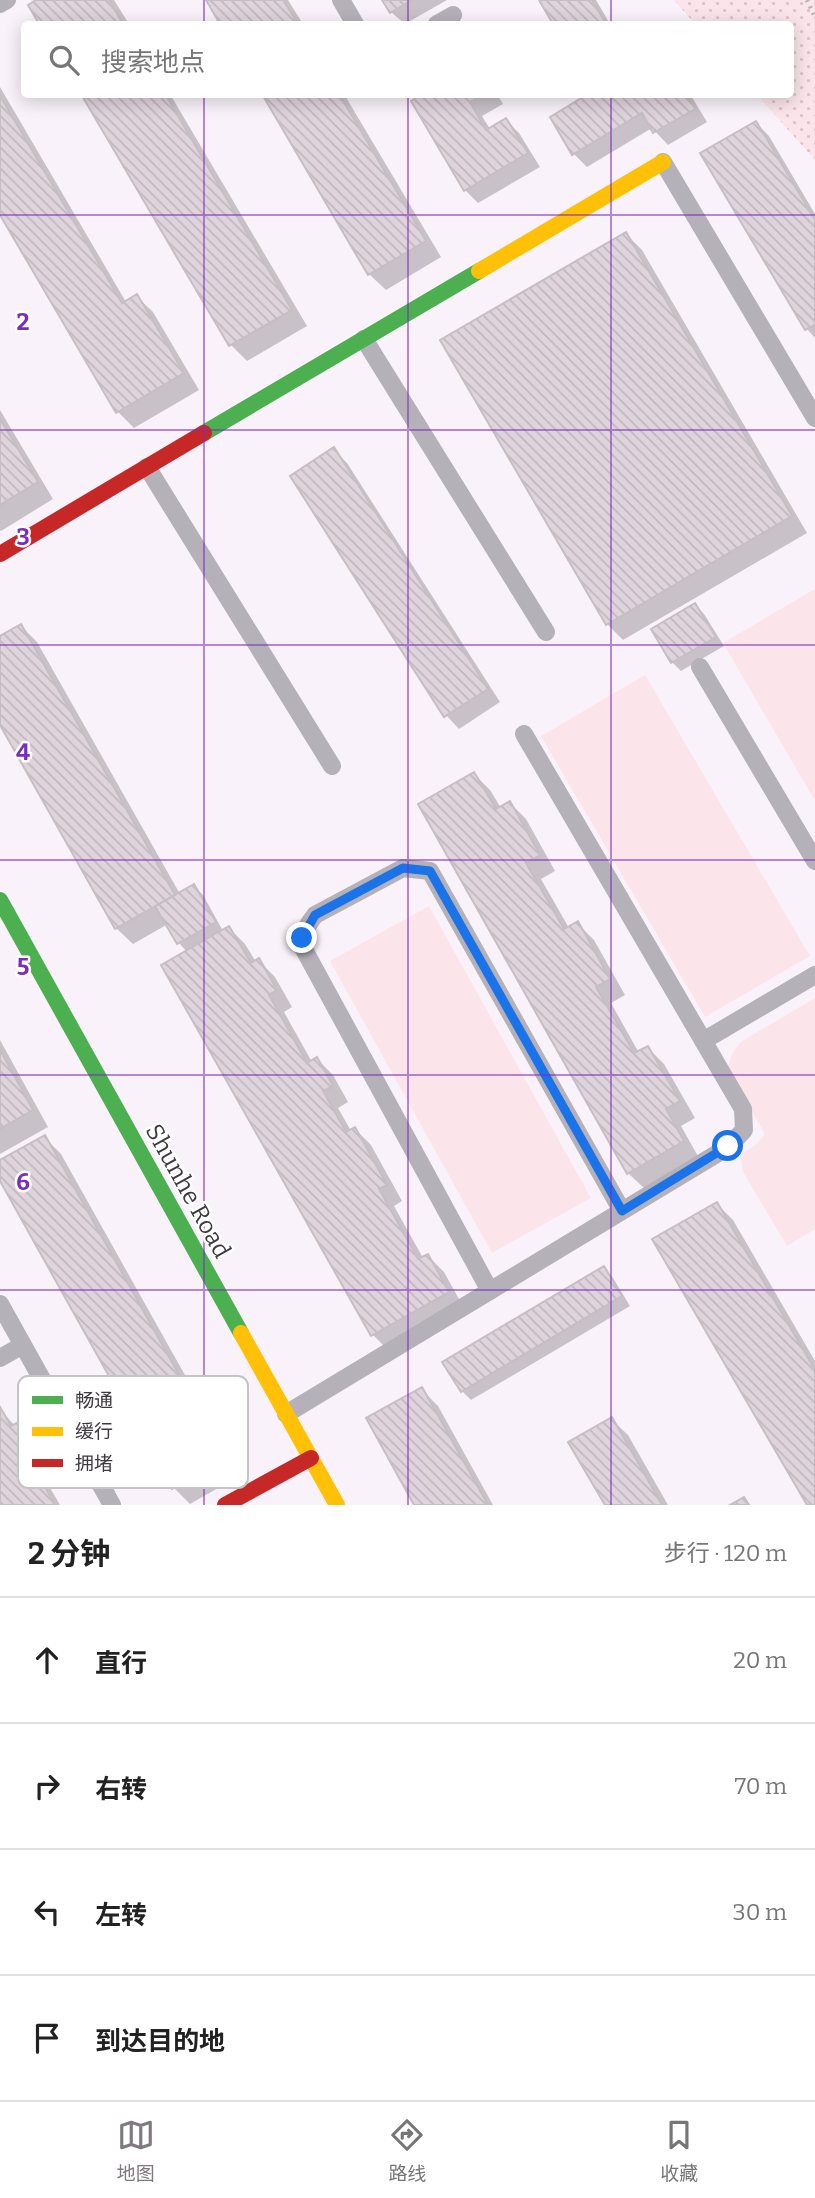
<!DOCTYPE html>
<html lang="zh">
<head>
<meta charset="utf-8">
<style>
  body { margin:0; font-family:Bitter,"Noto Sans SC",serif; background:#f2f2f2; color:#222 }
  .stop { position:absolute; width:21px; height:21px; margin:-16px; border:5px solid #1a73e8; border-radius:50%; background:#fff }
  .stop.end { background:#1a73e8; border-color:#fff; box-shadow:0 2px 7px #0008 }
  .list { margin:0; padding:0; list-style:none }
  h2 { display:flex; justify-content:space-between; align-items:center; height:91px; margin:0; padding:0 28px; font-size:30px }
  h2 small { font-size:23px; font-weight:400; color:#767676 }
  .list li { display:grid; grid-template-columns:46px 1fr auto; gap:21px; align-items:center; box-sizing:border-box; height:126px; padding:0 28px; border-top:2px solid #e0e0e0 }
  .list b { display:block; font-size:26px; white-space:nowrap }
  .list em { font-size:23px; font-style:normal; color:#767676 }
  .icon { flex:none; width:38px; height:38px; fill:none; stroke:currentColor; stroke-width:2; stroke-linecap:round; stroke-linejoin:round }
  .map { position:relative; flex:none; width:815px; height:1505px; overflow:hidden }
  .search { position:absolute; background:#fff; box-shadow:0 4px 18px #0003; left:21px; right:21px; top:21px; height:77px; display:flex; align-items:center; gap:18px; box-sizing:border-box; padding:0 24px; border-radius:7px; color:#767676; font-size:26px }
  .sheet { height:595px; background:#fff }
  nav { display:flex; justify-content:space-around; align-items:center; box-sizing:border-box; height:98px; border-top:2px solid #e0e0e0; background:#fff; font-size:19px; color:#767676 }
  nav a { display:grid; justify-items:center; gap:4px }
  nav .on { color:#807a80 }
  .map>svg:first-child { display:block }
  .grass { fill:#fbe4ea }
  .park { fill:url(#park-dots) }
  .shadow { fill:#0003 }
  .building { fill:url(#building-back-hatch); stroke:#c5bec3; stroke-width:2 }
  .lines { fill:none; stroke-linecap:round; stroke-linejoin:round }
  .path { stroke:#b6b2b8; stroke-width:4.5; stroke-dasharray:2 5; stroke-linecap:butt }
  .lane { stroke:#b4b1b8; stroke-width:18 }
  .fast { stroke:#4caf50; stroke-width:16 }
  .slow { stroke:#ffc107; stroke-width:16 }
  .jam { stroke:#c62828; stroke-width:16 }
  .route { stroke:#1a73e8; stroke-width:9 }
  .grid { fill:none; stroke:#7b2cbf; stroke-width:2; stroke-opacity:0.55 }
  .labels { text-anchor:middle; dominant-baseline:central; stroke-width:5; stroke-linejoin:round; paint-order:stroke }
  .street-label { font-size:24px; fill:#3e393f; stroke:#fff }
  .key { fill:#fff; stroke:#c5c4c5; stroke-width:2 }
  .key-label { font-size:19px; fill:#3e393f }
  .grid-label { font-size:23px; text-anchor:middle; font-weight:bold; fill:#7b2cbf; stroke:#fff; stroke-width:5; stroke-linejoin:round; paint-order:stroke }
</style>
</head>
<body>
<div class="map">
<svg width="815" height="1505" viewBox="0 0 815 1505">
  <defs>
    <pattern id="park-dots" width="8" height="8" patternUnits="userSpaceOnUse" patternTransform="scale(1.75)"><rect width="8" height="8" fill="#fbe4ea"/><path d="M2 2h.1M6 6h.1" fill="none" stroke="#d8c4ca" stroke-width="1.8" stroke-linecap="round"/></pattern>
    <pattern id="building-back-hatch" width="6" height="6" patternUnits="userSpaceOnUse" patternTransform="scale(1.75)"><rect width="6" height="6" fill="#e0d4dc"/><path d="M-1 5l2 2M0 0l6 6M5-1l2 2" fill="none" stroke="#c1b7be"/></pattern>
  </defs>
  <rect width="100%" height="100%" fill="#faf2fa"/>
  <path class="grass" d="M 815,589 L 815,801 L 723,643 Z
    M 645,675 L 810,956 L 705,1017 L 541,736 Z
    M 429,906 L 591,1198 L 492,1253 L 330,961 Z
    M 815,998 L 815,1229 L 787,1246 L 743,1172 L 740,1155 L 757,1144 L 765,1134 L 729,1072 C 728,1060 733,1051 741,1042 Z"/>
  <path class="park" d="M 674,0 L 815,0 L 815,160 L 757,95 L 790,94 L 790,24 L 695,24 Z"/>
  <path class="shadow" d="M 39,0 L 114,0 L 129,24 L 42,24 L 30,5 Z
    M 208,0 L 288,0 L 303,24 L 222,24 Z
    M 384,0 L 447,0 L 405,24 L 391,12 Z
    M 541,0 L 596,0 L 610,24 L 555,24 Z
    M 0,87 L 126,302 L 136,296 L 153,312 L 199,390 L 134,428 L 118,412 L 0,212 Z
    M 83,94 L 170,94 L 307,326 L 247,361 L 231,345 Z
    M 264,94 L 344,94 L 441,257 L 386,290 L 369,274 Z
    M 425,94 L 497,94 L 503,104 L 482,116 L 490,129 L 506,120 L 519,133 L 540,167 L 478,203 L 465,190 Z
    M 592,94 L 690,94 L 707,122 L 668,145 L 652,128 L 587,167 L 574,154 Z
    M 756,123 L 769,136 L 815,214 L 815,338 L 807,329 L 703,154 Z
    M 626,234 L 642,250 L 807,533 L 623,640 L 607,624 Z
    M 0,410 L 53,499 L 1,531 L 0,530 Z
    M 334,450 L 347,463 L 500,702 L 459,729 L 446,715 Z
    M 695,605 L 704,614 L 724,646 L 681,671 L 672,662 Z
    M 21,626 L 37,642 L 180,894 L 194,886 L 203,895 L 223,931 L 229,928 L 245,944 L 256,962 L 259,961 L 275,977 L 292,1007 L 284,1012 L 312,1062 L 317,1059 L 333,1075 L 348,1102 L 338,1108 L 351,1131 L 355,1129 L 371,1145 L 402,1201 L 394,1206 L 423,1258 L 428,1256 L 444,1272 L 464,1308 L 389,1351 L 373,1335 L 187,952 L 179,943 L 168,924 L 133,944 L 116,928 L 0,721 L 0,638 Z
    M 474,774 L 490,790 L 501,808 L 510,803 L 526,819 L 555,871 L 541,879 L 569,928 L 577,923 L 594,940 L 625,995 L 611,1003 L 639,1053 L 648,1048 L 664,1064 L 695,1118 L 681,1126 L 699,1158 L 645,1189 L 628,1173 Z
    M 0,1040 L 48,1127 L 0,1154 Z
    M 45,1138 L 61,1154 L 241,1475 L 190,1504 L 174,1488 L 0,1177 L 0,1162 Z
    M 717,1204 L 733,1220 L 815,1361 L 815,1505 L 809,1505 Z
    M 604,1269 L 613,1278 L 630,1306 L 471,1400 L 462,1391 Z
    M 422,1390 L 438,1406 L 493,1505 L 416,1505 Z
    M 0,1409 L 15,1426 L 20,1423 L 33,1436 L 43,1455 L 34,1460 L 60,1505 L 0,1505 Z
    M 611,1419 L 628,1435 L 668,1505 L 607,1505 Z"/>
  <path class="building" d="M 36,0 L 109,0 L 123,24 L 39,24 L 28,5 Z
    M 206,0 L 283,0 L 298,24 L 220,24 Z
    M 382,0 L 412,0 L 390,13 Z
    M 539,0 L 592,0 L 606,24 L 553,24 Z
    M 81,94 L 165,94 L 292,310 L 229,346 Z
    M 262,94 L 339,94 L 426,241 L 368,275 Z
    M 422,94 L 484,94 L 470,102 L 486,130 L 506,118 L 528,153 L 464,191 L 411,101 Z
    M 588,94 L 687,94 L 695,109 L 653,133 L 642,113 L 572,155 L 550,117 Z
    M 0,96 L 122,303 L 137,294 L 184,373 L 116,413 L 0,215 Z
    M 756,121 L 815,220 L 815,325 L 805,330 L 700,153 Z
    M 626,232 L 792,516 L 606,625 L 440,340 Z
    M 0,419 L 38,482 L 0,505 Z
    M 334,447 L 488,689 L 444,717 L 290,476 Z
    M 695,603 L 716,637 L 671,663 L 651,629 Z
    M 21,624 L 175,895 L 115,929 L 0,725 L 0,636 Z
    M 474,772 L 496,809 L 510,801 L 540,855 L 526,863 L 564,929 L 578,921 L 610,979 L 596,987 L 634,1053 L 648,1046 L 680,1101 L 666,1109 L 684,1141 L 627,1174 L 418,804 Z
    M 194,884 L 216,922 L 177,944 L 155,906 Z
    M 229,926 L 251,963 L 259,958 L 277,990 L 269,995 L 307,1063 L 317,1057 L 333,1086 L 323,1091 L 346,1132 L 355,1127 L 387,1185 L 379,1189 L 418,1259 L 428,1254 L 449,1292 L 371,1336 L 161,965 Z
    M 0,1050 L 33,1110 L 0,1129 Z
    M 45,1135 L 226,1459 L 172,1489 L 0,1181 L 0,1160 Z
    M 717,1202 L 815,1370 L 815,1505 L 807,1505 L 652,1239 Z
    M 604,1266 L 622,1296 L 461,1392 L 442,1362 Z
    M 422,1387 L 488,1505 L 414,1505 L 366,1418 Z
    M 0,1407 L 11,1426 L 20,1421 L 31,1441 L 22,1446 L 55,1505 L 0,1505 Z
    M 612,1417 L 662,1505 L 605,1505 L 568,1442 Z
    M 744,1497 L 749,1505 L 730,1505 Z"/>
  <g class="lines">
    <path class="path" d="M 807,0 L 815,17"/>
    <path class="lane" d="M 341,0 L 355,24
      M 0,4 L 7,0
      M 437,24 L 453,15
      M 663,162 L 815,418
      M 364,339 L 546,632
      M 147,467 L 332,766
      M 700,667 L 815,861
      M 703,1041 L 815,975
      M 490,1291 L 301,944 C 302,933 308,924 315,915 L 403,868 L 430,871 L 622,1211
      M 0,1304 L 112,1505
      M 0,1358 L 23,1345
      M 286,1414 L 728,1147 L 744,1130 L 743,1109 L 524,734"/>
    <path class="fast" d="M 204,433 L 479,271
      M 0,900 L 241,1333"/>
    <path class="slow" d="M 479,271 L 663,162
      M 241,1333 L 337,1505"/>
    <path class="jam" d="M 0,554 L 204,433
      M 225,1505 L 311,1458"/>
  </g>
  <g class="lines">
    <path class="route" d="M 302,938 L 315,915 L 403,868 L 430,871 L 622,1211 L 728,1146"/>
  </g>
  <path class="grid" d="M 204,0 L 204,24M 408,0 L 408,24M 611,0 L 611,24M 204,94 L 204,1505M 408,94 L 408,1505M 611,94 L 611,1505M 0,215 L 815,215M 0,430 L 815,430M 0,645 L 815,645M 0,860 L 815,860M 0,1075 L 815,1075M 0,1290 L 815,1290"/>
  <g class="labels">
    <g class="street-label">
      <text transform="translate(188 1191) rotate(61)">Shunhe Road</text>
    </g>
  </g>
  <rect x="18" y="1376" width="230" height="112" rx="10" class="key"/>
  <rect x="32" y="1396" width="31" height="8" fill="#4caf50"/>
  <rect x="32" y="1427" width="31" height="9" fill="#ffc107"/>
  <rect x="32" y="1459" width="31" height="8" fill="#c62828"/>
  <g class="key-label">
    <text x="75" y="1407">畅通</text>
    <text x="75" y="1438">缓行</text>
    <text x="75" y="1470">拥堵</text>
  </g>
  <g class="grid-label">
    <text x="23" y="330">2</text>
    <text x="23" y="545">3</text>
    <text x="23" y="760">4</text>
    <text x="23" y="975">5</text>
    <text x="23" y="1190">6</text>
  </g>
</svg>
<div class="stop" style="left:728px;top:1146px"></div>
<div class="stop end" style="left:302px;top:938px"></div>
<div class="search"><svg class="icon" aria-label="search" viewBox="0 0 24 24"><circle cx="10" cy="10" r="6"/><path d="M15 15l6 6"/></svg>搜索地点</div>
</div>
<section class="sheet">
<h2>2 分钟<small>步行 · 120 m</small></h2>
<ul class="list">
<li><svg class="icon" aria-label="ahead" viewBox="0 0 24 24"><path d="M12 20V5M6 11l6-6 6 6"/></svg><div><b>直行</b></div><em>20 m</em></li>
<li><svg class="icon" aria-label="right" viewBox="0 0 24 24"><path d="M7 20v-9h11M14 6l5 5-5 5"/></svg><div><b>右转</b></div><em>70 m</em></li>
<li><svg class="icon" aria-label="left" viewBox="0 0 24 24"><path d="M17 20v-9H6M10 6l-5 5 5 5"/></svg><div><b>左转</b></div><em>30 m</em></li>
<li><svg class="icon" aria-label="arrive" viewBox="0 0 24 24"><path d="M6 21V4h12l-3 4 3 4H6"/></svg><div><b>到达目的地</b></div></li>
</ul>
</section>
<nav>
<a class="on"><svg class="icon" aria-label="map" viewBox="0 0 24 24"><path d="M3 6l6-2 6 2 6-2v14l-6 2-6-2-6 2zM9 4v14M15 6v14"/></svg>地图</a>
<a><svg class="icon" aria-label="directions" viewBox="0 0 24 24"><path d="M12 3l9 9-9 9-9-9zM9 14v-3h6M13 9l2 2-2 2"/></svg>路线</a>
<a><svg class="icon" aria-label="saved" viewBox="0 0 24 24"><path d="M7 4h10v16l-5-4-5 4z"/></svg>收藏</a>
</nav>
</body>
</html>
